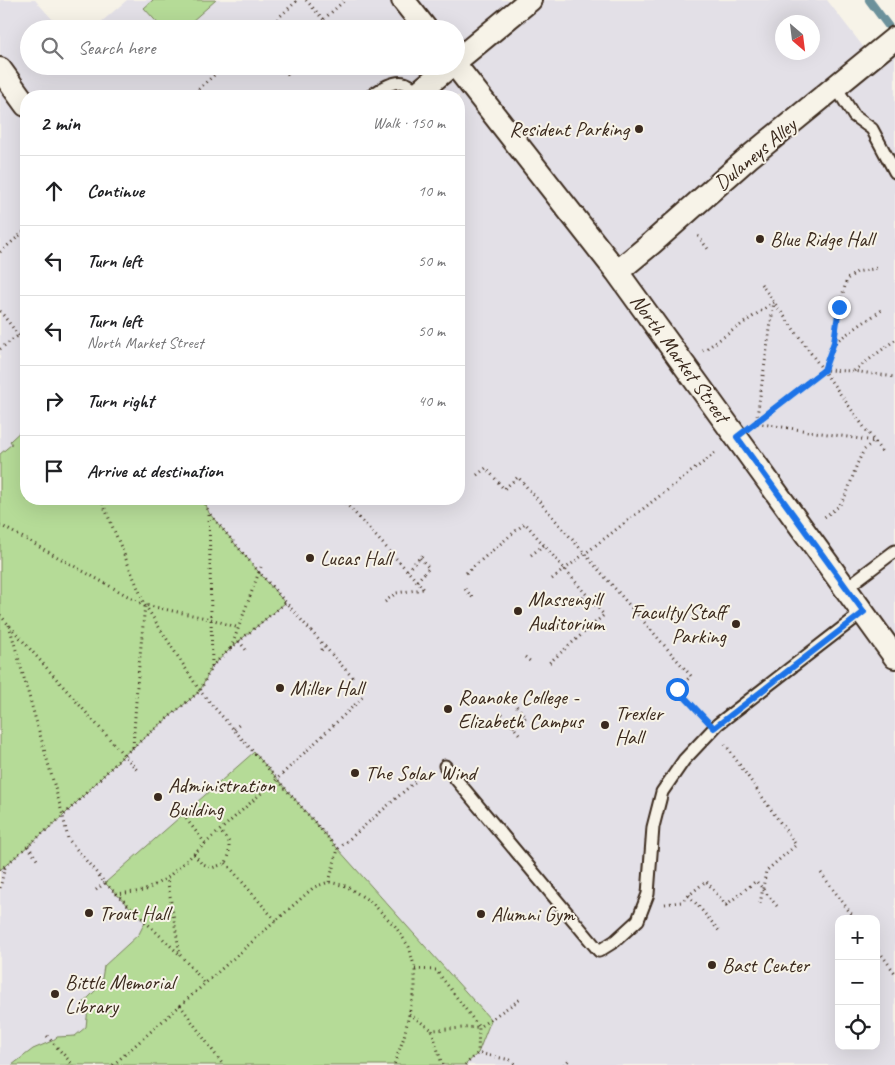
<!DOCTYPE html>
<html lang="en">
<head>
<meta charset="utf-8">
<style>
  body { margin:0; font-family:Caveat,sans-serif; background:#f6f6f6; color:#202124 }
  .controls { position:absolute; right:15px; bottom:15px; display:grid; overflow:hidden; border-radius:10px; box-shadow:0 5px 20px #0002 }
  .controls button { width:45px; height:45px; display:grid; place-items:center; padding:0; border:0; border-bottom:1px solid #e0e0e0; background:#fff; color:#202124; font:25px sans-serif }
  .compass { position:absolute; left:775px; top:15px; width:45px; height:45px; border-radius:50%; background:#fff; box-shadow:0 5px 20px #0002; rotate:152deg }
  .stop { position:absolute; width:15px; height:15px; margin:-11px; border:4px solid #1a73e8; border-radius:50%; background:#fff }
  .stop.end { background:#1a73e8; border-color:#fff; box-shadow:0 1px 5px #0008 }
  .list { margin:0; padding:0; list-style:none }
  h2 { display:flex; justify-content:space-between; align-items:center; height:65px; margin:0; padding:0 20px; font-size:21px }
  h2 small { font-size:16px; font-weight:400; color:#757577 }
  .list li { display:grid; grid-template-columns:32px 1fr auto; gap:15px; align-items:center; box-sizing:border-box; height:70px; padding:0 20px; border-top:1px solid #e0e0e0 }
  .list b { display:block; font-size:19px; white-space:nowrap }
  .list p { margin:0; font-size:16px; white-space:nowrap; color:#757577 }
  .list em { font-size:16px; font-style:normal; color:#757577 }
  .icon { flex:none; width:28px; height:28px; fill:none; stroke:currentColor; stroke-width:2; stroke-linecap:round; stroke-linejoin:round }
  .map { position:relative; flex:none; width:895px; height:1065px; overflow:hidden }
  .search { position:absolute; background:#fff; box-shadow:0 5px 20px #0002; left:20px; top:20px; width:445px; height:55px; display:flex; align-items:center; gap:12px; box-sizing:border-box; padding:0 18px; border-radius:28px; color:#757577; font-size:19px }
  .panel { position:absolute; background:#fff; box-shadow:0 5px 20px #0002; left:20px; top:90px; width:445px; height:415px; border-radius:20px }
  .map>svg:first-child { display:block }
  .built { fill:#e3e0e7; fill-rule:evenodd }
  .green { fill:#b5db97; stroke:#78825a }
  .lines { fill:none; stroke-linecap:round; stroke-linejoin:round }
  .stream { stroke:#6c919b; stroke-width:8 }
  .service-casing { stroke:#3b2a1e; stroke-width:15 }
  .minor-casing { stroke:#3b2a1e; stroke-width:26 }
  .path { stroke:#3b2a1e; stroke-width:3; stroke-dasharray:1 4; stroke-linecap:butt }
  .service { stroke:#f7f3e8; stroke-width:11 }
  .minor { stroke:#f7f3e8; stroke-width:22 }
  .route { stroke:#1a73e8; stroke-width:6 }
  .poi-dot { fill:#3b2a1e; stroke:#f7f3e8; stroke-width:2 }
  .labels { text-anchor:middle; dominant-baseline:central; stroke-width:4; stroke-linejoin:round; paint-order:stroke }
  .poi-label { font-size:21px; fill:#3b2a1e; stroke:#f7f3e8; text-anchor:start }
  .street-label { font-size:21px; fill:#3b2a1e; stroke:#f7f3e8 }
</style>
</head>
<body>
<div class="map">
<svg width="895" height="1065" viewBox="0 0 895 1065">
  <rect width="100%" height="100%" fill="#f7f3e8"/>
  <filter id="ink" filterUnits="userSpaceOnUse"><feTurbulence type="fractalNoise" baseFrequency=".02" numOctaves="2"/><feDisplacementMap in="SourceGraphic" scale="10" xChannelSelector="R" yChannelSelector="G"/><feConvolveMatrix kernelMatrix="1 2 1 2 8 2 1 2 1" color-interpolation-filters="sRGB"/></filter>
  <g filter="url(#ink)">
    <path class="built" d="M 0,0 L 35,0 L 61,29 L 29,29 L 29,66 L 456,66 L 456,29 L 93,29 L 127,0 L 827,0 L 868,53 L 895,38 L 895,1065 L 0,1065 ZM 782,22 L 812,22 L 812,52 L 782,52 ZM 26,96 L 459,96 L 459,499 L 26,499 ZM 839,919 L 876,919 L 876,1046 L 839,1046 Z"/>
    <path class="green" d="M 153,0 L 216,0 L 183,29 L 163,29 L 144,8 Z
      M 26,426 L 26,499 L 204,499 L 209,513 L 285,603 L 239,641 L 212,666 L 200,691 L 124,755 L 63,816 L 0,870 L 0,454 L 12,444 L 10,441 Z
      M 254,752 L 338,849 L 491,1020 L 478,1053 L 465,1065 L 12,1065 L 33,1049 L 52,1041 L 57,1037 L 75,1036 L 86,1027 L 88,1008 L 83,1003 L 101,985 L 104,966 L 139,934 L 145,922 L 105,883 Z"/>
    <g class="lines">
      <path class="stream" d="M 869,0 L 889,27"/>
      <defs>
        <path id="service" d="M 836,87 L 854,116 L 872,129 L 895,172
          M 371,96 C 380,89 397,77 409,85 C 412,86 415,92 417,94
          M 846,588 L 895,551
          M 445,766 L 599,951 L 615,941 L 638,920 L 648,894 L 653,827 L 662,792 L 684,760 L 718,724 L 863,612"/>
        <path id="minor" d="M 403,0 L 426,29
          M 456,61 L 530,0
          M 456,66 L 617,272 L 895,657
          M 0,69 L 26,105
          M 414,96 L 450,66
          M 617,272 L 652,243 L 748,158 L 895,38"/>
      </defs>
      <use href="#service" class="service-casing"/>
      <use href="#minor" class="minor-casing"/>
      <path class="path" d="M 306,0 L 332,29
        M 324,19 L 345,0
        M 266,29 L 298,0
        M 281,66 L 289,76
        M 191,96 L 224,66
        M 698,236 L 708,249
        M 0,252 L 26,230
        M 761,284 L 882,452
        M 0,311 L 26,345
        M 835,342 L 882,310
        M 0,349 L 26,330
        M 703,351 L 774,302 L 756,423 L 874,441 L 864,450 L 857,464 L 847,493 L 839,506 L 823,518
        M 824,370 L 834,343 L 839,307 L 847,279 L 857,272 L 878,268
        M 854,371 L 895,340
        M 755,423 L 823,370 L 853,371 L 895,377
        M 477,475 L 486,468 L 504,489 L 518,477 L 691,676 L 677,689 L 700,714
        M 101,499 L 145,605 L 200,691 L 277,779 L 167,878 L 180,955 L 205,983
        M 204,499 L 209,513
        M 342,499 L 424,589
        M 0,525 L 144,605
        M 531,555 L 544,545
        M 407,570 L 425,553
        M 466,573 L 525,523 L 604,615 L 549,663
        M 552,579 L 718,451
        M 417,581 L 429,568 L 420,558
        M 465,589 L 473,598
        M 385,602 L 396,593 L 424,589
        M 285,603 L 231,648 L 259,572 L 325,647 L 319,652
        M 575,604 L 587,595
        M 0,615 L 137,770
        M 9,625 L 63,816 L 68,839 L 105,883 L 179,954
        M 239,641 L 246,650
        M 325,647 L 355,680
        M 525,657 L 531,662
        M 212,666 L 209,513 L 259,572 L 261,567
        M 502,714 L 521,736
        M 513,727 L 526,717 L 514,703
        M 234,729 L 241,723
        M 725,744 L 796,845 L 766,871 L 760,904
        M 133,747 L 137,686 L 145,605 L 211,619 L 239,628
        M 180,811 L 205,843
        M 28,846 L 38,861
        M 338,849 L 277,779 L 363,697
        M 194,854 L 201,863 L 212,868 L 226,863 L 229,855 L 229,842 L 220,831
        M 226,863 L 276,921
        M 0,870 L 63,816 L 124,755 L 200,691 L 212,666 L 231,648
        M 821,873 L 855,919
        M 329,882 L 338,849 L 425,773
        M 0,888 L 5,867
        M 96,890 L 105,883
        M 116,894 L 144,891 L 167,878
        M 689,895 L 720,932
        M 665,904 L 681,902 L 706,881 L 726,905 L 756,881 L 777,906
        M 876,947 L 895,973
        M 415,969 L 436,970 L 479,1027 L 522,998
        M 180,1005 L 223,1065
        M 409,1014 L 432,1030
        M 47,1036 L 73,1065
        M 113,1065 L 314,887 L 329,882 L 346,886 L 371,902 L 395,926 L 409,947 L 415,969 L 415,987 L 404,1037 L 394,1065
        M 442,1065 L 432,1030 L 479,1027 L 478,1053
        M 465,1065 L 478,1053 L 510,1060 L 516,1065
        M 564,1065 L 569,1060"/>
      <use href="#service" class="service"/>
      <use href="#minor" class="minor"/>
    </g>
  </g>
  <g class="lines" filter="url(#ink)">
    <path class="route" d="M 677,689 L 714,728 L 864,612 L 737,437 L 824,370 L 834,342 L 839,307"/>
  </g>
  <g class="poi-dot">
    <circle cx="639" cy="129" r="5"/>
    <circle cx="760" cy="239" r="5"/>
    <circle cx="310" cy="558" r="5"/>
    <circle cx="518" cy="611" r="5"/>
    <circle cx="736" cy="624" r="5"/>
    <circle cx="280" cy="688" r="5"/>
    <circle cx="448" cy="709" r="5"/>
    <circle cx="605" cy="725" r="5"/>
    <circle cx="355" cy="773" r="5"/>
    <circle cx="158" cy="797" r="5"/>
    <circle cx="89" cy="913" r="5"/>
    <circle cx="481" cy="914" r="5"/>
    <circle cx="712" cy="965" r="5"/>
    <circle cx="55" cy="994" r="5"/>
  </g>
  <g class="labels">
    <g class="poi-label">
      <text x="629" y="129" text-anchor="end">Resident Parking</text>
      <text x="770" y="239">Blue Ridge Hall</text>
      <text x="320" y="558">Lucas Hall</text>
      <text x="528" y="599">Massengill<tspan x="528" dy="24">Auditorium</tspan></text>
      <text x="726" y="612" text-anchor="end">Faculty/Staff<tspan x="726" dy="24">Parking</tspan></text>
      <text x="290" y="688">Miller Hall</text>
      <text x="458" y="697">Roanoke College -<tspan x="458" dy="24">Elizabeth Campus</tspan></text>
      <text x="615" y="713">Trexler<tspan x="615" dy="24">Hall</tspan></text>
      <text x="365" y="773">The Solar Wind</text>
      <text x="168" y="785">Administration<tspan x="168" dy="24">Building</tspan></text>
      <text x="99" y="913">Trout Hall</text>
      <text x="491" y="914">Alumni Gym</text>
      <text x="722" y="965">Bast Center</text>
      <text x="65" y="982">Bittle Memorial<tspan x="65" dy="24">Library</tspan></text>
    </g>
    <g class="street-label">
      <text transform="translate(755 154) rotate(-40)">Dulaneys Alley</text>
      <text transform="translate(680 358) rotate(54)">North Market Street</text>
    </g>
  </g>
</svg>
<div class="controls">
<button>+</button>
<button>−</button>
<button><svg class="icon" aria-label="locate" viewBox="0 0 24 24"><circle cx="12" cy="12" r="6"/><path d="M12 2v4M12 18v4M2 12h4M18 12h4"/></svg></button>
</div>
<svg class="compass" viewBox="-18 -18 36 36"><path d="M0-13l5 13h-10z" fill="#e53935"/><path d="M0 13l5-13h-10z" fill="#757577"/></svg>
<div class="stop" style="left:677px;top:689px"></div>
<div class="stop end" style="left:839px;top:307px"></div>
<div class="search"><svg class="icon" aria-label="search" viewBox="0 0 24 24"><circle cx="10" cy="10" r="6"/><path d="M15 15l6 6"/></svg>Search here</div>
<section class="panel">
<h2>2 min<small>Walk · 150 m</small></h2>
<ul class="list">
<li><svg class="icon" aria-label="ahead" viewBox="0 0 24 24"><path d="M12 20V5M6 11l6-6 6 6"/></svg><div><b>Continue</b></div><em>10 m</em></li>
<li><svg class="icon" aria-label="left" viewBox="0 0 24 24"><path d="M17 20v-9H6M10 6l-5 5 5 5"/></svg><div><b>Turn left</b></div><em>50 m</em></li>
<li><svg class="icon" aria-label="left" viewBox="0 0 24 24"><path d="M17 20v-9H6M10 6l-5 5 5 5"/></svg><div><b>Turn left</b><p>North Market Street</p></div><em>50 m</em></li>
<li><svg class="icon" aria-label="right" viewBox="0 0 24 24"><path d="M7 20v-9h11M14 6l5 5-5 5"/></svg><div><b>Turn right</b></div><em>40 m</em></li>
<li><svg class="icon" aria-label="arrive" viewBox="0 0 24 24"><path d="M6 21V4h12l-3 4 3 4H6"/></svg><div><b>Arrive at destination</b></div></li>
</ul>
</section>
</div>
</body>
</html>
